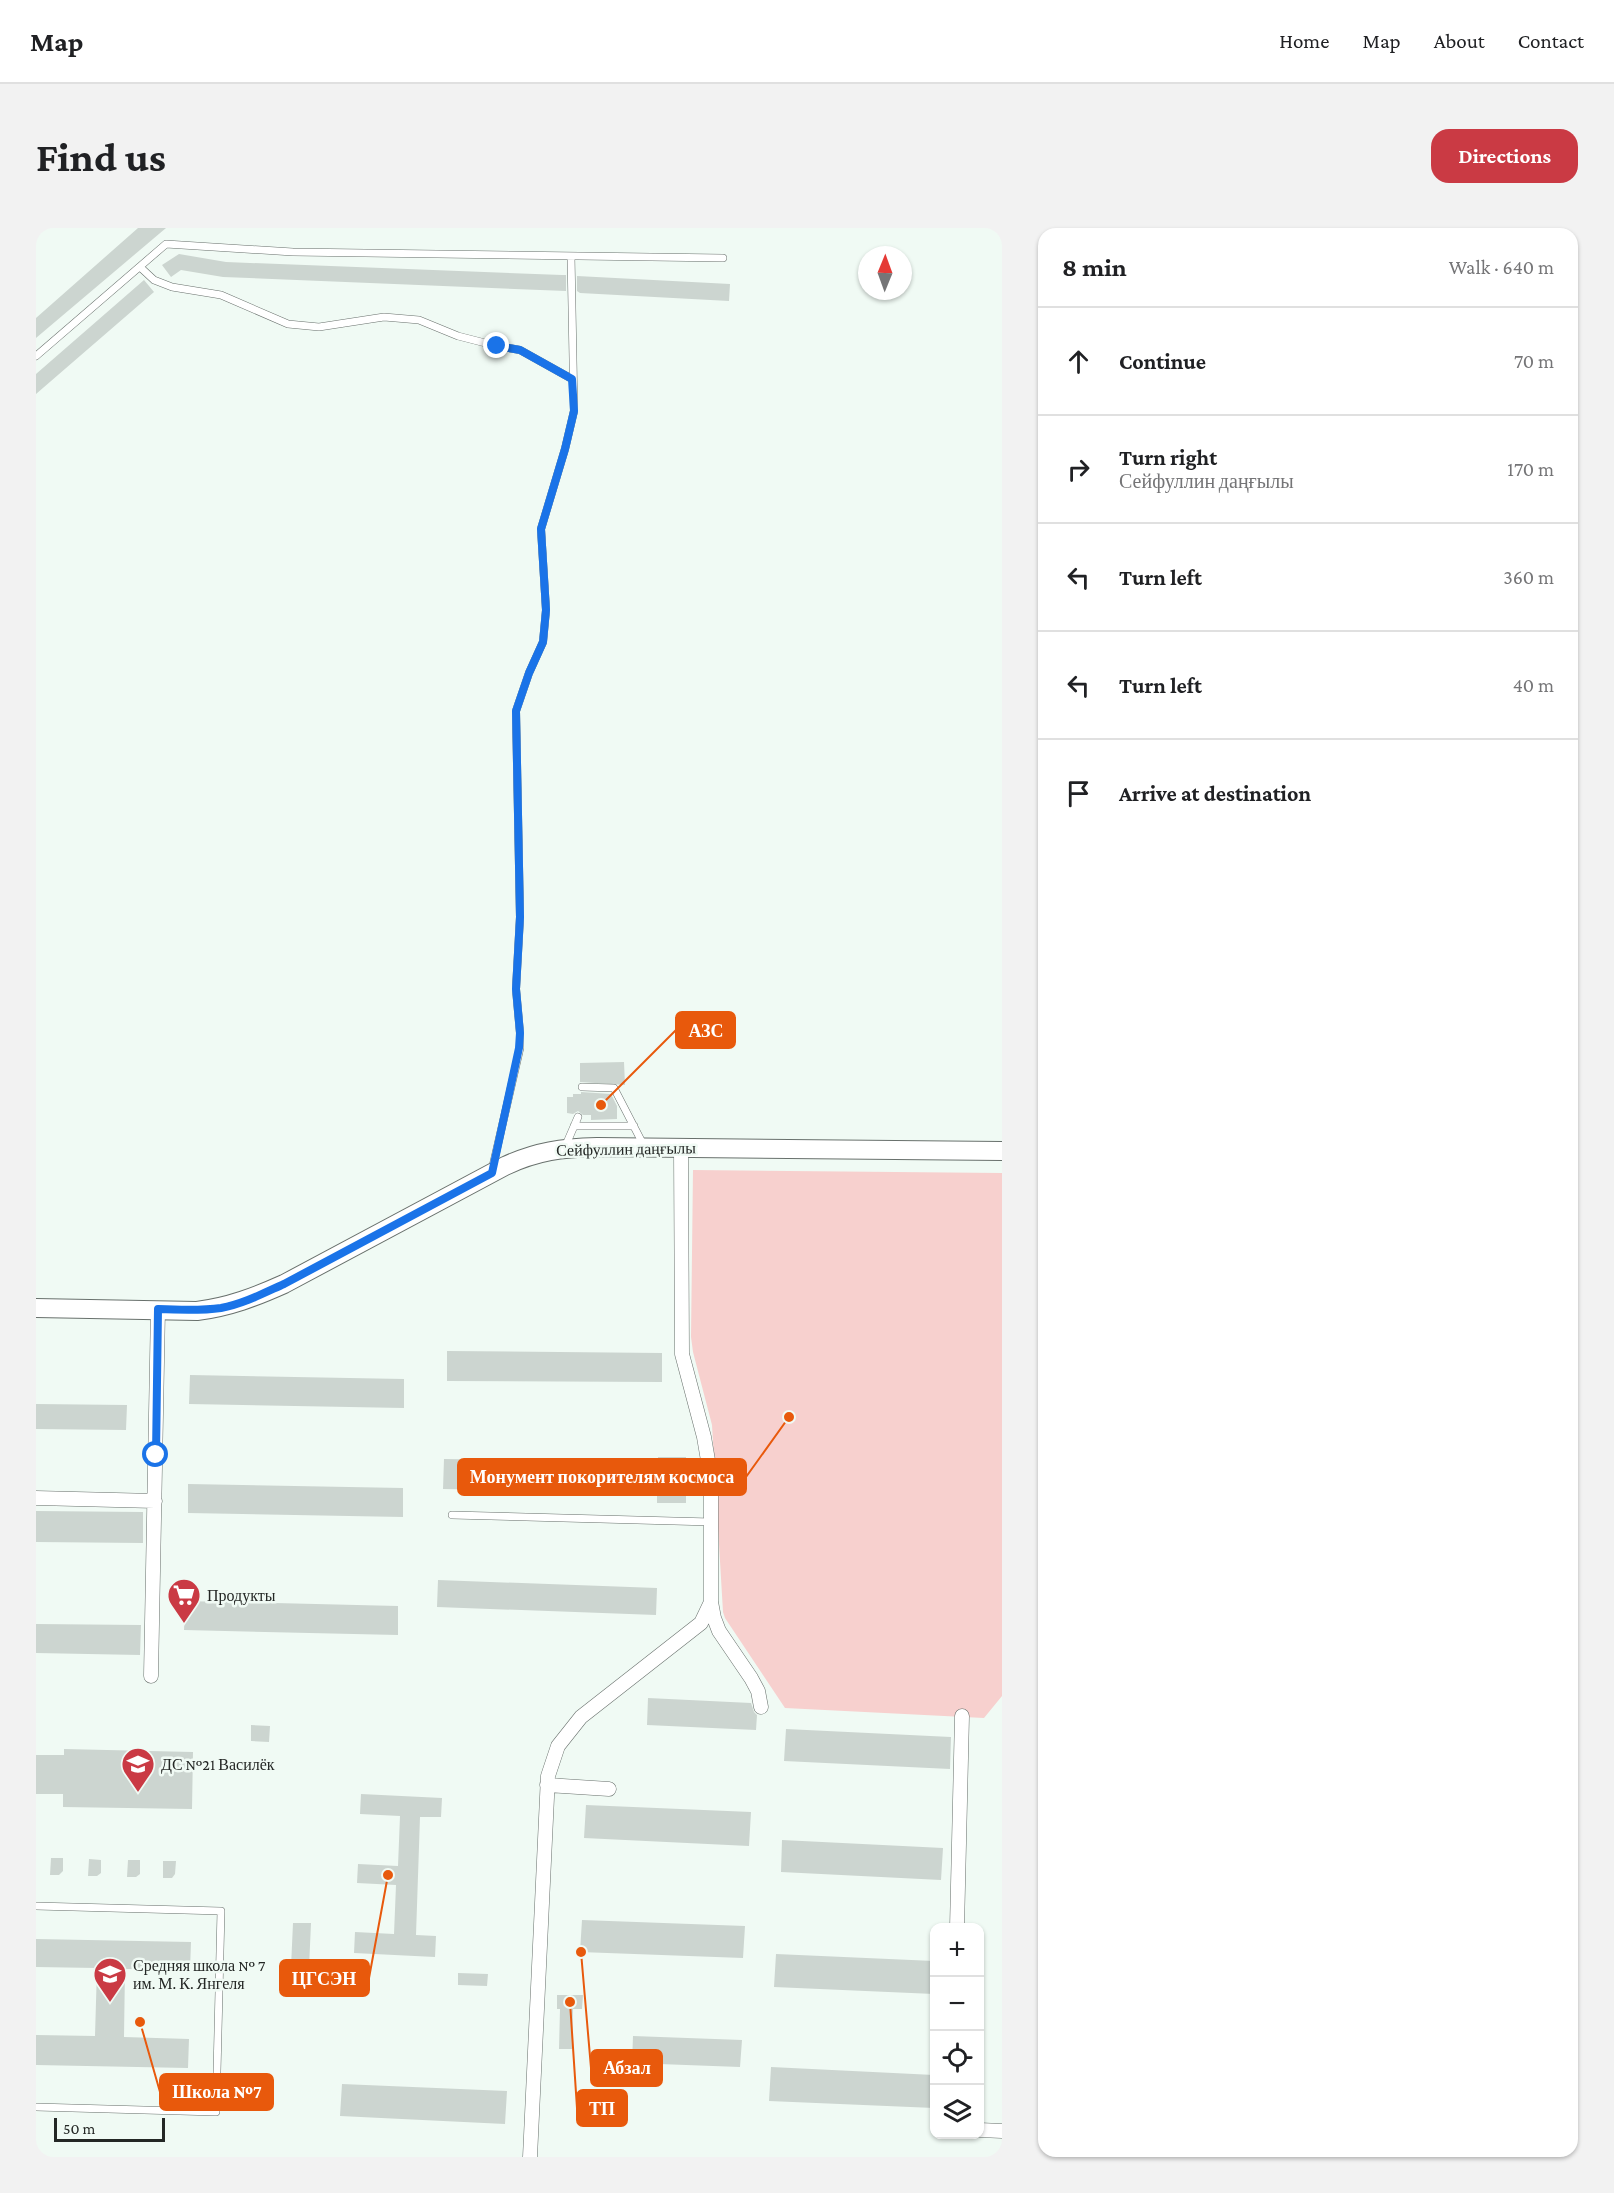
<!DOCTYPE html>
<html lang="en">
<head>
<meta charset="utf-8">
<style>
  body { margin:0; font-family:"Crimson Pro",serif; background:#f2f2f2; color:#202124 }
  .controls { position:absolute; right:18px; bottom:18px; display:grid; overflow:hidden; border-radius:12px; box-shadow:0 2px 4px #0004 }
  .controls button { width:54px; height:54px; display:grid; place-items:center; padding:0; border:0; border-bottom:2px solid #e0e0e0; background:#fff; color:#202124; font:30px sans-serif }
  .compass { position:absolute; left:822px; top:18px; width:54px; height:54px; border-radius:50%; background:#fff; box-shadow:0 2px 4px #0004; rotate:1deg }
  .scale { position:absolute; left:18px; bottom:15px; width:111px; box-sizing:border-box; padding-left:6px; border:3px solid #242725; border-top:0; font-size:16px; line-height:21px; white-space:nowrap; color:#242725; -webkit-text-stroke:4px #f0faf4; paint-order:stroke }
  .stop { position:absolute; width:18px; height:18px; margin:-14px; border:4px solid #1a73e8; border-radius:50%; background:#fff }
  .stop.end { background:#1a73e8; border-color:#fff; box-shadow:0 2px 6px #0008 }
  .list { margin:0; padding:0; list-style:none }
  h2 { display:flex; justify-content:space-between; align-items:center; height:78px; margin:0; padding:0 24px; font-size:26px }
  h2 small { font-size:20px; font-weight:400; color:#757577 }
  .list li { display:grid; grid-template-columns:39px 1fr auto; gap:18px; align-items:center; box-sizing:border-box; height:108px; padding:0 24px; border-top:2px solid #e0e0e0 }
  .list b { display:block; font-size:22px; white-space:nowrap }
  .list p { margin:0; font-size:20px; white-space:nowrap; color:#757577 }
  .list em { font-size:20px; font-style:normal; color:#757577 }
  .icon { flex:none; width:33px; height:33px; fill:none; stroke:currentColor; stroke-width:2; stroke-linecap:round; stroke-linejoin:round }
  .map { position:relative; flex:none; width:966px; height:1929px; overflow:hidden; border-radius:18px }
  header { display:flex; align-items:center; gap:36px; box-sizing:border-box; height:84px; padding:0 30px; background:#fff; border-bottom:2px solid #e0e0e0 }
  header strong { font-size:28px }
  nav { display:flex; gap:33px; margin-inline-start:auto; font-size:21px }
  .intro { display:flex; align-items:center; justify-content:space-between; box-sizing:border-box; height:144px; padding:0 36px }
  h1 { margin:0; font-size:42px }
  .button { padding:15px 27px; border-radius:18px; background:#ca3a44; color:#fff; font-size:21px; font-weight:700 }
  main { display:flex; gap:36px; padding:0 36px }
  aside { flex:1; background:#fff; border-radius:18px; box-shadow:0 2px 4px #0004 }
  .map>svg:first-child { display:block }
  .green { fill:#f7d0ce }
  .building { fill:#ccd5d0 }
  .lines { fill:none; stroke-linecap:round; stroke-linejoin:round }
  .lane-casing { stroke:#68706c; stroke-width:8 }
  .street-casing { stroke:#68706c; stroke-width:15 }
  .secondary-casing { stroke:#68706c; stroke-width:20 }
  .lane { stroke:#fff; stroke-width:7 }
  .street { stroke:#fff; stroke-width:14 }
  .secondary { stroke:#fff; stroke-width:18 }
  .route { stroke:#1a73e8; stroke-width:8 }
  .labels { text-anchor:middle; dominant-baseline:central; stroke-width:5; stroke-linejoin:round; paint-order:stroke }
  .street-label { font-size:16px; fill:#242725; stroke:#f0faf4 }
  .poi-label { font-size:16px; fill:#242725; stroke:#f0faf4; text-anchor:start }
  .leader { fill:none; stroke:#e8590c; stroke-width:2 }
  .callout-dot { fill:#e8590c; stroke:#f0faf4; stroke-width:2 }
  .callout { fill:#e8590c; stroke:#e8590c; stroke-width:2 }
  .callout-label { font-size:18px; text-anchor:middle; font-weight:bold; fill:#fff }
</style>
</head>
<body>
<header>
<strong>Map</strong>
<nav><a>Home</a><a>Map</a><a>About</a><a>Contact</a></nav>
</header>
<div class="intro"><h1>Find us</h1><a class="button">Directions</a></div>
<main>
<div class="map">
<svg width="966" height="1929" viewBox="0 0 966 1929">
  <rect width="100%" height="100%" fill="#f0faf4"/>
  <path class="green" d="M 657,942 L 966,945 L 966,1468 L 948,1490 L 749,1480 L 689,1390 L 687,1384 L 676,1197 L 657,1124 L 655,1109 Z"/>
  <path class="building" d="M 102,0 L 130,0 L 0,110 L 0,90 Z
    M 143,26 L 190,34 L 526,47 L 530,47 L 530,63 L 187,49 L 145,42 L 135,49 L 126,37 Z
    M 541,48 L 694,56 L 693,73 L 544,65 L 541,63 Z
    M 108,52 L 118,64 L 0,166 L 0,146 Z
    M 588,834 L 589,857 L 544,854 L 544,835 Z
    M 545,864 L 575,866 L 581,878 L 581,891 L 555,892 L 555,887 L 547,887 L 542,883 L 537,886 L 531,885 L 531,869 L 537,869 L 537,866 L 545,866 Z
    M 411,1123 L 626,1125 L 626,1154 L 411,1153 Z
    M 154,1147 L 368,1151 L 368,1180 L 153,1176 Z
    M 0,1176 L 91,1177 L 90,1202 L 0,1201 Z
    M 622,1229 L 650,1229 L 650,1275 L 621,1275 L 621,1265 L 407,1261 L 408,1231 L 622,1234 Z
    M 152,1256 L 367,1260 L 367,1289 L 152,1285 Z
    M 0,1283 L 107,1284 L 107,1315 L 0,1314 Z
    M 402,1352 L 621,1360 L 620,1387 L 401,1379 Z
    M 149,1373 L 362,1378 L 362,1407 L 148,1402 Z
    M 0,1396 L 105,1397 L 104,1427 L 0,1425 Z
    M 612,1470 L 715,1475 L 718,1484 L 721,1487 L 720,1502 L 611,1497 Z
    M 215,1497 L 234,1498 L 233,1514 L 215,1513 Z
    M 750,1501 L 915,1509 L 914,1541 L 748,1533 Z
    M 28,1521 L 157,1524 L 156,1581 L 27,1579 L 27,1566 L 0,1566 L 0,1527 L 28,1527 Z
    M 325,1566 L 406,1570 L 405,1589 L 384,1589 L 380,1707 L 400,1708 L 399,1729 L 318,1725 L 319,1704 L 358,1706 L 360,1657 L 321,1655 L 322,1636 L 362,1638 L 364,1588 L 324,1586 Z
    M 550,1577 L 715,1584 L 713,1618 L 548,1610 Z
    M 746,1612 L 907,1620 L 905,1652 L 745,1644 Z
    M 15,1630 L 27,1630 L 27,1643 L 23,1647 L 14,1647 Z
    M 53,1631 L 65,1632 L 65,1645 L 61,1648 L 52,1648 Z
    M 92,1632 L 104,1632 L 104,1646 L 100,1649 L 91,1649 Z
    M 127,1633 L 140,1633 L 139,1646 L 136,1650 L 127,1650 Z
    M 546,1692 L 709,1698 L 707,1730 L 544,1724 Z
    M 257,1695 L 275,1695 L 273,1740 L 255,1739 Z
    M 0,1711 L 155,1714 L 154,1742 L 89,1741 L 88,1809 L 153,1811 L 152,1840 L 0,1837 L 0,1807 L 59,1808 L 61,1740 L 0,1739 Z
    M 740,1726 L 898,1733 L 898,1766 L 738,1759 Z
    M 422,1745 L 452,1746 L 451,1758 L 422,1757 Z
    M 521,1767 L 547,1767 L 546,1781 L 537,1781 L 536,1821 L 523,1821 L 524,1781 L 521,1781 Z
    M 597,1808 L 706,1812 L 704,1839 L 596,1835 Z
    M 735,1839 L 898,1847 L 898,1880 L 733,1873 Z
    M 306,1856 L 471,1863 L 469,1896 L 304,1888 Z"/>
  <g class="lines">
    <defs>
      <path id="lane" d="M 104,39 L 118,52 L 136,59 L 185,67 L 252,96 L 283,99 L 348,89 L 383,92 L 422,108 L 461,118 L 484,122 L 536,151
        M 0,128 L 130,16 L 257,24 L 687,30
        M 546,859 L 578,860 L 607,916
        M 538,898 L 598,898
        M 529,919 L 542,889
        M 456,942 L 484,820 L 484,805 L 480,761 L 484,689 L 480,483 L 493,445 L 507,414 L 510,382 L 505,301 L 529,221 L 538,183 L 535,28
        M 416,1287 L 675,1294
        M 0,1678 L 185,1683 L 180,1884 L 0,1879"/>
      <path id="street" d="M 645,920 L 646,1126 L 668,1209 L 675,1250 L 675,1374 L 678,1390 L 683,1403 L 715,1450 L 722,1463 L 725,1479
        M 0,1270 L 119,1273
        M 115,1448 L 122,1081
        M 511,1557 L 573,1561
        M 921,1700 L 926,1488
        M 944,1902 L 966,1903
        M 494,1929 L 512,1548 L 522,1518 L 545,1489 L 665,1395 L 675,1374"/>
      <path id="secondary" d="M 0,1080 L 161,1083 C 193,1079 219,1069 248,1056 L 469,938 C 501,923 526,920 561,919 L 966,923"/>
    </defs>
    <use href="#lane" class="lane-casing"/>
    <use href="#street" class="street-casing"/>
    <use href="#secondary" class="secondary-casing"/>
    <use href="#lane" class="lane"/>
    <use href="#street" class="street"/>
    <use href="#secondary" class="secondary"/>
  </g>
  <g class="lines">
    <path class="route" d="M 120,1227 L 122,1081 C 143,1082 164,1083 185,1080 C 207,1076 228,1065 248,1056 L 456,945 L 483,820 L 484,805 L 480,761 L 484,689 L 480,483 L 493,445 L 507,414 L 510,382 L 505,301 L 529,221 L 538,183 L 536,151 L 484,122 L 461,118"/>
  </g>
  <defs>
    <symbol id="supermarket-pin" viewBox="-11 -11 22 30"><path d="M0 17L-7.5 6A9.5 9.5 0 1 1 7.5 6Z" fill="#ca3a44" stroke="#f0faf4"/><path d="M-6-5.5h2.5l.6 2H6L4.5 2H-2.5L-4.4-4H-6ZM-1.5 3.2a1.3 1.3 0 1 0 .1 0ZM3 3.2a1.3 1.3 0 1 0 .1 0Z" fill="#fff"/></symbol>
    <symbol id="school-pin" viewBox="-11 -11 22 30"><path d="M0 17L-7.5 6A9.5 9.5 0 1 1 7.5 6Z" fill="#ca3a44" stroke="#f0faf4"/><path d="M0-5L7-2L0 1L-7-2ZM-4 1L0 2.5L4 1V4Q0 6-4 4Z" fill="#fff"/></symbol>
  </defs>
  <g fill-rule="evenodd">
    <use href="#supermarket-pin" x="129" y="1348" width="38" height="52"/>
    <use href="#school-pin" x="83" y="1517" width="38" height="52"/>
    <use href="#school-pin" x="55" y="1727" width="38" height="52"/>
  </g>
  <g class="labels">
    <g class="street-label">
      <text transform="translate(590 921) rotate(-1)">Сейфуллин даңғылы</text>
    </g>
    <g class="poi-label">
      <text x="171" y="1367">Продукты</text>
      <text x="125" y="1536">ДС №21 Василёк</text>
      <text x="97" y="1737">Средняя школа № 7<tspan x="97" dy="18">им. М. К. Янгеля</tspan></text>
    </g>
  </g>
  <path class="leader" d="M565 877L640 802M753 1189L710 1249M352 1647L333 1750M545 1724L555 1840M104 1794L124 1864M534 1774L541 1880"/>
  <g class="callout-dot">
    <circle cx="565" cy="877" r="6"/>
    <circle cx="753" cy="1189" r="6"/>
    <circle cx="352" cy="1647" r="6"/>
    <circle cx="545" cy="1724" r="6"/>
    <circle cx="104" cy="1794" r="6"/>
    <circle cx="534" cy="1774" r="6"/>
  </g>
  <g class="callout">
    <rect x="640" y="784" width="59" height="36" rx="6"/>
    <rect x="422" y="1231" width="288" height="36" rx="6"/>
    <rect x="244" y="1732" width="89" height="36" rx="6"/>
    <rect x="555" y="1822" width="71" height="36" rx="6"/>
    <rect x="124" y="1846" width="113" height="36" rx="6"/>
    <rect x="541" y="1862" width="50" height="36" rx="6"/>
  </g>
  <g class="callout-label">
    <text x="670" y="809">АЗС</text>
    <text x="566" y="1255">Монумент покорителям космоса</text>
    <text x="288" y="1757">ЦГСЭН</text>
    <text x="591" y="1846">Абзал</text>
    <text x="181" y="1870">Школа №7</text>
    <text x="566" y="1887">ТП</text>
  </g>
</svg>
<div class="controls">
<button>+</button>
<button>−</button>
<button><svg class="icon" aria-label="locate" viewBox="0 0 24 24"><circle cx="12" cy="12" r="6"/><path d="M12 2v4M12 18v4M2 12h4M18 12h4"/></svg></button>
<button><svg class="icon" aria-label="layers" viewBox="0 0 24 24"><path d="M12 4l9 5-9 5-9-5zM3 14l9 5 9-5"/></svg></button>
</div>
<svg class="compass" viewBox="-18 -18 36 36"><path d="M0-13l5 13h-10z" fill="#e53935"/><path d="M0 13l5-13h-10z" fill="#757577"/></svg>
<div class="scale">50 m</div>
<div class="stop" style="left:120px;top:1227px"></div>
<div class="stop end" style="left:461px;top:118px"></div>
</div>
<aside>
<h2>8 min<small>Walk · 640 m</small></h2>
<ul class="list">
<li><svg class="icon" aria-label="ahead" viewBox="0 0 24 24"><path d="M12 20V5M6 11l6-6 6 6"/></svg><div><b>Continue</b></div><em>70 m</em></li>
<li><svg class="icon" aria-label="right" viewBox="0 0 24 24"><path d="M7 20v-9h11M14 6l5 5-5 5"/></svg><div><b>Turn right</b><p>Сейфуллин даңғылы</p></div><em>170 m</em></li>
<li><svg class="icon" aria-label="left" viewBox="0 0 24 24"><path d="M17 20v-9H6M10 6l-5 5 5 5"/></svg><div><b>Turn left</b></div><em>360 m</em></li>
<li><svg class="icon" aria-label="left" viewBox="0 0 24 24"><path d="M17 20v-9H6M10 6l-5 5 5 5"/></svg><div><b>Turn left</b></div><em>40 m</em></li>
<li><svg class="icon" aria-label="arrive" viewBox="0 0 24 24"><path d="M6 21V4h12l-3 4 3 4H6"/></svg><div><b>Arrive at destination</b></div></li>
</ul>
</aside>
</main>
</body>
</html>
